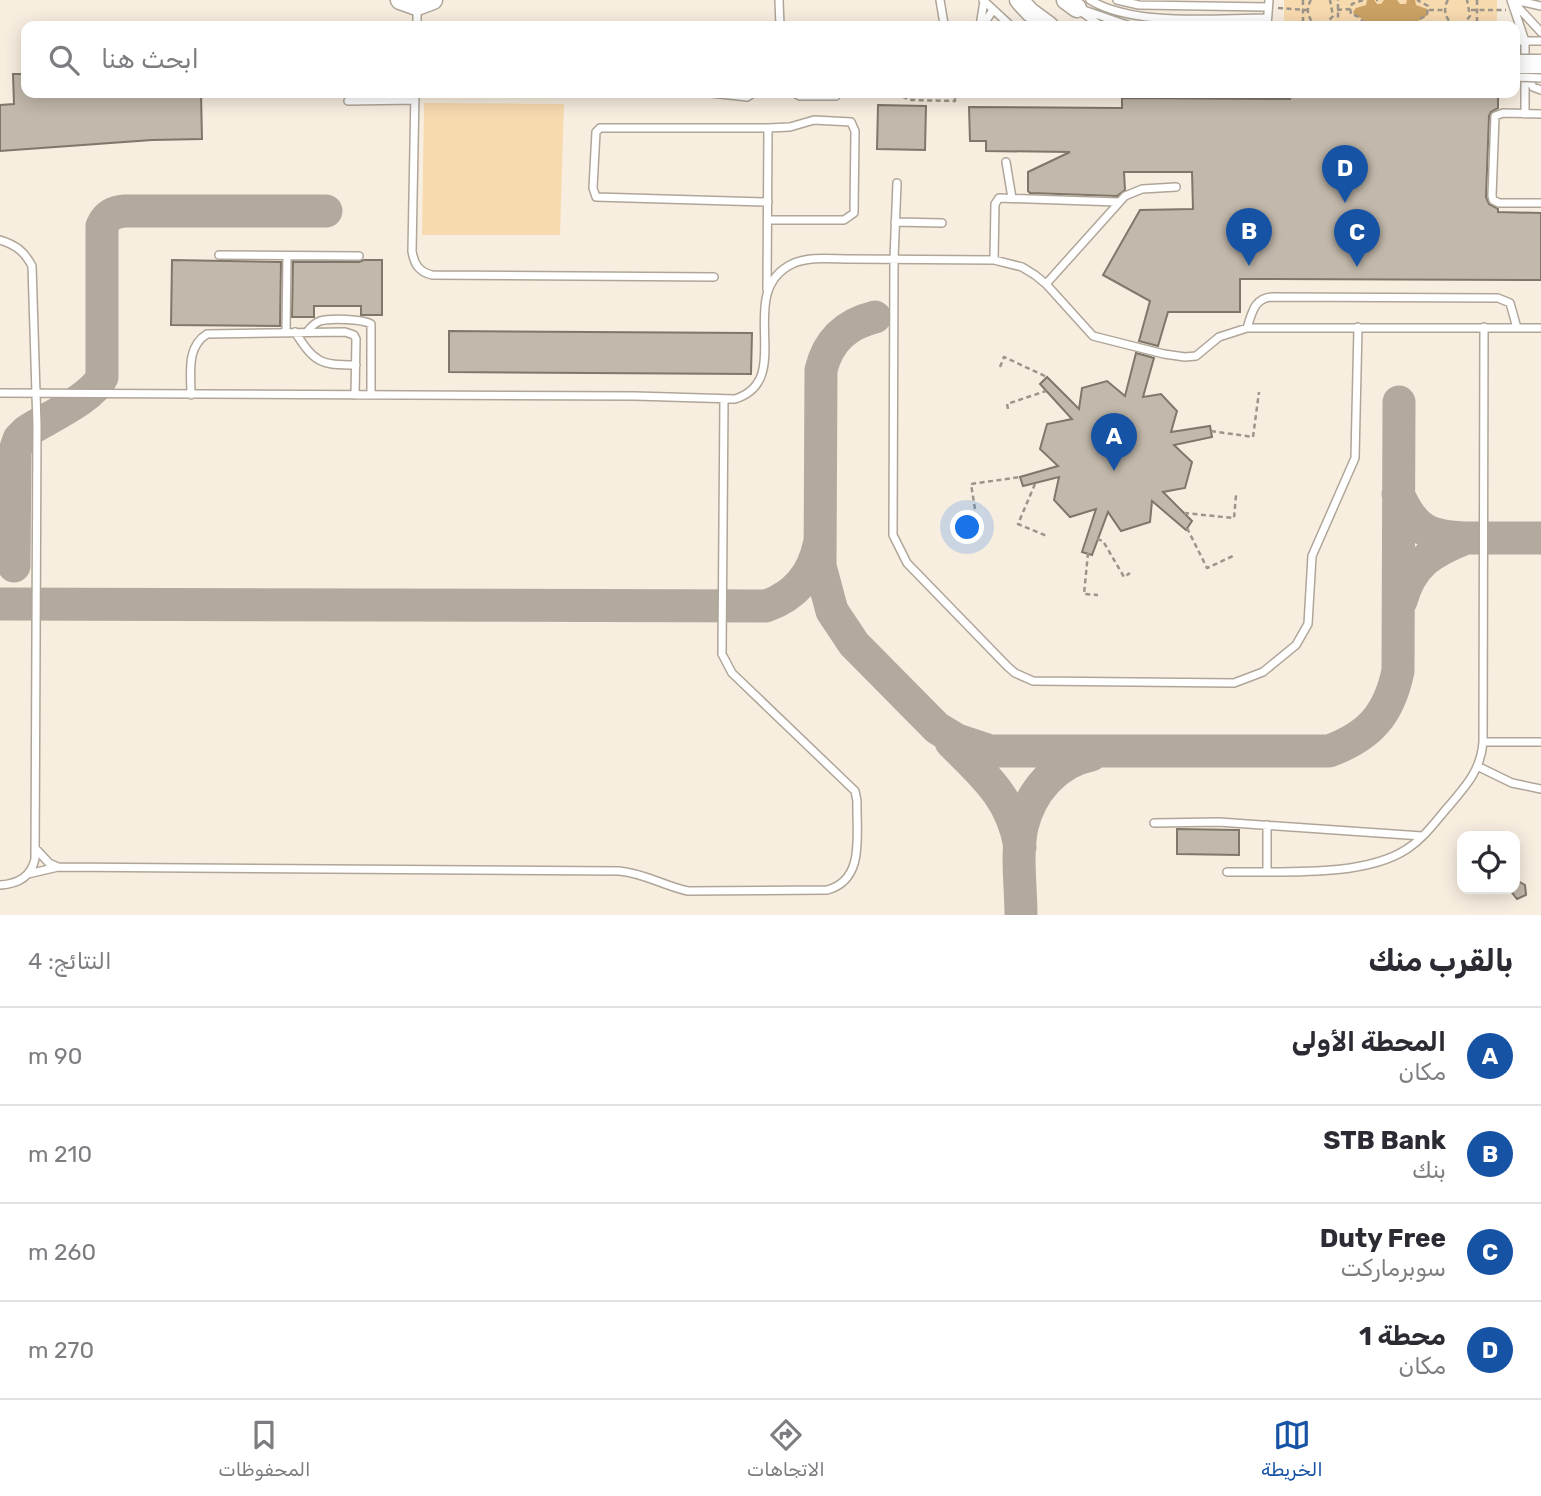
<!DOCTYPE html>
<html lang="ar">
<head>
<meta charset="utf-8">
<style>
  body { margin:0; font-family:Rubik,"Noto Sans Arabic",sans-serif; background:#f7f7f7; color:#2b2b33; direction:rtl }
  .controls { position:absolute; right:21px; bottom:21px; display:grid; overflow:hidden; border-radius:14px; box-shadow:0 4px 18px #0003 }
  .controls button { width:63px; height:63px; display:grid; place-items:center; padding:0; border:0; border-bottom:2px solid #e1e1e2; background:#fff; color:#2b2b33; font:35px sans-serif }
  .you { position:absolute; left:968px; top:528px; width:24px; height:24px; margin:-18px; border:5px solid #fff; border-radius:50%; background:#1a73e8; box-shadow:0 0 0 10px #1a73e833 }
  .badge { display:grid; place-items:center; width:46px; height:46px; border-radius:50%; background:#1653a4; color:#fff; font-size:23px; font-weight:700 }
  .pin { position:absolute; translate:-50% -58px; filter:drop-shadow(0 2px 4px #0008) }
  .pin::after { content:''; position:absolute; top:37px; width:24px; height:21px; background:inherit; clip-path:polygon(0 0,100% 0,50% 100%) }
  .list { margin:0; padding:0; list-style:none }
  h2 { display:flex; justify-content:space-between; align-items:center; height:91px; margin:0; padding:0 28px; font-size:30px }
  h2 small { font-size:23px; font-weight:400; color:#7c7c81 }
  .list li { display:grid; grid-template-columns:46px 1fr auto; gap:21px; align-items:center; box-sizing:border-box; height:98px; padding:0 28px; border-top:2px solid #e1e1e2 }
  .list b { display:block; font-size:26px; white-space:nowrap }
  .list p { margin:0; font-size:23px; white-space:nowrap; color:#7c7c81 }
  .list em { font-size:23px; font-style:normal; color:#7c7c81 }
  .icon { flex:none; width:38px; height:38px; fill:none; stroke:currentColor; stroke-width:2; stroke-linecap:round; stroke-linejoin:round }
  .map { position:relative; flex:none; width:1541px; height:915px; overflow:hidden; direction:ltr }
  .search { position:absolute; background:#fff; box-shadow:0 4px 18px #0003; left:21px; right:21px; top:21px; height:77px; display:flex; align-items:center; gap:18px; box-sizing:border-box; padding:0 24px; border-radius:14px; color:#7c7c81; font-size:26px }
  .sheet { height:483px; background:#fff }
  nav { display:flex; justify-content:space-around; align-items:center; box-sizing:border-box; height:98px; border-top:2px solid #e1e1e2; background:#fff; font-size:19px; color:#7c7c81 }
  nav a { display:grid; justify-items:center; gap:4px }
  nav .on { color:#1653a4 }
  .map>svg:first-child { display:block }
  .green { fill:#f8daaf }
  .water { fill:#cba264 }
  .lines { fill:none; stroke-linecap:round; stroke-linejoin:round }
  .taxiway { stroke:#b2aa9f; stroke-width:33 }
  .building { fill:#c2b8ab; stroke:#7f776a; stroke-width:2 }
  .service-casing { stroke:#afa699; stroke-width:10 }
  .tertiary-casing { stroke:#afa699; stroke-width:21 }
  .path { stroke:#9c958a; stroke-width:2.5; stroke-dasharray:5 3.5; stroke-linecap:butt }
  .service { stroke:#fff; stroke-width:7 }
  .tertiary { stroke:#fff; stroke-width:18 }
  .service-bridge-casing { stroke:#afa699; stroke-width:10; stroke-linecap:butt }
  .tertiary-bridge-casing { stroke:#afa699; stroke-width:21; stroke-linecap:butt }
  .service-bridge { stroke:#fff; stroke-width:7 }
  .tertiary-bridge { stroke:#fff; stroke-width:18 }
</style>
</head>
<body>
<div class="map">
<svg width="1541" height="915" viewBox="0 0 1541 915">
  <rect width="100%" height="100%" fill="#f8eee0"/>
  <path class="green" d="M 1284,0 L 1497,0 L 1497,26 L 1284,26 Z
    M 424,103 L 564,104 L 560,235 L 422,235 Z"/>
  <path class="water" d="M 1367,0 L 1374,0 L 1377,4 L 1381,4 L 1384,0 L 1397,0 L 1400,4 L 1406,4 L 1407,0 L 1415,0 L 1416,5 L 1427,9 L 1428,15 L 1413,24 L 1404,23 L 1398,26 L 1382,26 L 1378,23 L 1367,24 L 1361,18 L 1355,16 L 1353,12 L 1356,8 L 1366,5 Z"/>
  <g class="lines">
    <path class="taxiway" d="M 875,317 C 846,324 828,341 821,370 L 820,566 L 832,611 L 854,644 L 937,728 L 957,740 L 990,751 L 1329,751 C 1370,736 1389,714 1398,671 L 1399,402
      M 1398,494 C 1414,529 1427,537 1466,538 C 1432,551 1411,564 1401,601
      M 1466,538 L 1541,538
      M 14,566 L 15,451 L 19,439 L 27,431 C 47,418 93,398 102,377 L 102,226 C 107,215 114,212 125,211 L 326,211
      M 0,604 L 766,606 C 795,596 813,574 819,545
      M 951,742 C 984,775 1012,798 1020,847
      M 1021,915 C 1021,887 1016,854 1022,827 C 1030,793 1055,762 1091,755"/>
  </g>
  <path class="building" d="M 1155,24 L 1259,24 L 1259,26 L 1155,26 Z
    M 13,74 L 26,74 L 26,93 L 201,93 L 202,139 L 152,140 L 0,151 L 0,105 L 14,104 Z
    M 1290,93 L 1498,93 L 1498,108 L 1491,112 L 1489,116 L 1486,197 L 1489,204 L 1498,209 L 1498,212 L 1541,213 L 1541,280 L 1240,279 L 1240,312 L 1168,312 L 1158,346 L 1139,341 L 1150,301 L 1103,275 L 1140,210 L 1193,209 L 1192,172 L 1124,172 L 1125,190 L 1117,196 L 1030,193 L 1028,191 L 1028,172 L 1070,152 L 986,151 L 986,141 L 970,141 L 969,107 L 1122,108 L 1122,98 L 1290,99 Z
    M 878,105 L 926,106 L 925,150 L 877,149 Z
    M 172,260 L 281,262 L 280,326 L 171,325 Z
    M 364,260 L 382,260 L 382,315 L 361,315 L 361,306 L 314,306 L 314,317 L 292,317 L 293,262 L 359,262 Z
    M 449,331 L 752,333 L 751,374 L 449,372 Z
    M 1136,353 L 1154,358 L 1143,397 L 1161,394 L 1177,411 L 1171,432 L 1210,426 L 1212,437 L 1174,445 L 1192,462 L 1185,488 L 1163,492 L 1192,521 L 1186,530 L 1152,501 L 1150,522 L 1121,531 L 1108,512 L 1092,555 L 1082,552 L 1096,509 L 1070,517 L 1054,500 L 1059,477 L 1023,486 L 1020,477 L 1058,466 L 1040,449 L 1047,424 L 1072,419 L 1040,384 L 1047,377 L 1079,409 L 1082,388 L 1107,381 L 1125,396 Z
    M 1177,829 L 1239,830 L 1239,855 L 1177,854 Z
    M 1518,881 L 1525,885 L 1526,895 L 1517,899 L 1510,890 L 1515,889 Z"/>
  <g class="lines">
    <defs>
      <path id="service" d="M 779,0 L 780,26
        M 940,0 L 944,24
        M 983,0 L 1011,26
        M 1090,0 C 1135,27 1215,18 1267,18
        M 1117,0 L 1139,5 L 1267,7
        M 1511,0 L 1525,41 L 1525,114
        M 1514,0 L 1541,6
        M 1514,3 L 1541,32
        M 1078,8 L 1130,26
        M 1083,13 L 1101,26
        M 417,26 L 417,7
        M 980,26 L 984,1
        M 986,26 L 987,19 L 993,10
        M 1267,26 L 1269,0
        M 1515,41 L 1541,41
        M 1527,77 L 1533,87 L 1541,90
        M 415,93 L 412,251 C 414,264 419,272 432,275 L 714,277
        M 711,93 L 747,97 L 753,93
        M 794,93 L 800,96 L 836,96
        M 348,101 L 415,100
        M 1541,114 L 1503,113 L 1495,116 L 1492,196 L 1493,200 L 1499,203 L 1541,203
        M 1006,162 L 1012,198
        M 897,183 L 894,259 L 893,535 L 907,563 L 1008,667 L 1015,673 L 1033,681 L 1234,683 L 1263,672 L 1296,645 L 1308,624 L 1312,556 L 1355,458 L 1358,327
        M 768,220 L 844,220 L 854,213 L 855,131 L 851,122 L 814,120 L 790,127 L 768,128 L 600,128 L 596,132 L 593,188 L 596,197 L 768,202
        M 895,222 L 942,223
        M 0,240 C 16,245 24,251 32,266 L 37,425 L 35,859 C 31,877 18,884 0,885
        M 219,255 L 359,256
        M 994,260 L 995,204 L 999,198 L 1118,202
        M 1046,284 L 1125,196 L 1142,189 L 1176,187
        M 767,289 L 768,128
        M 1247,328 C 1252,313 1254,298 1272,297 L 1498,298 L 1510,303 L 1517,328
        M 286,332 L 287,256
        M 295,332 C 315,363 320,365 356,365
        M 307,332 C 310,328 314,323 320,321 C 330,318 363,319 371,324 L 371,395
        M 0,393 L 635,396 L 735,399 C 797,380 733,293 792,264 C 809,256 831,259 850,259 C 898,259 946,260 994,260 L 1022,267 L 1035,275 L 1046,284 L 1093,336 L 1164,354 L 1185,357 L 1196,356 L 1219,337 L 1247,328 L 1541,328
        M 191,395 C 191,373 186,347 207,334 L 345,332 L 354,335 L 356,339 L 355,395
        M 1483,742 L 1541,742
        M 1479,767 L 1512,783 L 1541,789
        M 1154,823 L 1219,822 L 1422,836
        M 35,848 L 49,863 L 58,867
        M 1267,871 L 1267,825
        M 1227,872 C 1279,871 1363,878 1407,849 C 1424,838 1435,822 1448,807 C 1466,786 1481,770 1483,742 L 1484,327
        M 28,874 L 58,867 L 619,871 C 644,873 664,886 688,891 L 827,890 C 866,880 856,833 857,801 L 855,791 L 732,673 L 722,654 L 724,399"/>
      <path id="tertiary" d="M 400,0 L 417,6 L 433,0
        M 1019,0 L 1030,12 L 1049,26
        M 1066,0 L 1077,8"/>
    </defs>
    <use href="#service" class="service-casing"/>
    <use href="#tertiary" class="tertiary-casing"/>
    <path class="path" d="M 1303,0 L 1303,26
      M 1311,0 C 1305,9 1308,20 1317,26
      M 1363,0 L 1352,4 L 1350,8 L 1351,14 L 1359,17 L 1365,24 L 1376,22 L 1381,26
      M 1376,0 L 1378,0
      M 1448,0 C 1442,9 1446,20 1454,26
      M 1477,0 L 1477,26
      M 1278,8 L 1308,10
      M 1337,10 L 1350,9
      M 1429,10 L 1445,10
      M 1471,10 L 1506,10
      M 1324,26 L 1333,16 L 1330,0
      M 1338,26 L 1338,0
      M 1397,26 L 1402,22 L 1413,23 L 1427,15 L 1428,6 L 1417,0
      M 1462,26 L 1470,16 L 1467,0
      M 843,96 L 901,96 L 910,100 L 955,101 L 955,96 L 983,96 L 983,93
      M 1000,367 L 1004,357 L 1047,377
      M 1008,409 L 1007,404 L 1046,391
      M 1211,431 L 1253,437 L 1259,392
      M 1035,484 L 1018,524 L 1047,536
      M 975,509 L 971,484 L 1020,477
      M 1184,513 L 1234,518 L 1236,495
      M 1187,528 L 1207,568 L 1233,556
      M 1097,539 L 1103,541 L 1124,577 L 1130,573
      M 1088,553 L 1084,594 L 1098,595"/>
    <use href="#service" class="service"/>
    <use href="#tertiary" class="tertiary"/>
    <defs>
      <path id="service-bridge" d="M 1515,77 L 1541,78"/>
      <path id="tertiary-bridge" d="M 1515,64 L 1541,64"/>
    </defs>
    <use href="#service-bridge" class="service-bridge-casing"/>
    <use href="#tertiary-bridge" class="tertiary-bridge-casing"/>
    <use href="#service-bridge" class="service-bridge"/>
    <use href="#tertiary-bridge" class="tertiary-bridge"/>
  </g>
</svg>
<div class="controls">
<button><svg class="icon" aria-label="locate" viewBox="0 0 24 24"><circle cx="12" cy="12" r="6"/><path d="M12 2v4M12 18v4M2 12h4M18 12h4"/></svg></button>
</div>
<div class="you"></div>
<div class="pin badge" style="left:1114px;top:471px">A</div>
<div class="pin badge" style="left:1249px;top:266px">B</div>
<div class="pin badge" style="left:1357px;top:267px">C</div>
<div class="pin badge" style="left:1345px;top:203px">D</div>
<div class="search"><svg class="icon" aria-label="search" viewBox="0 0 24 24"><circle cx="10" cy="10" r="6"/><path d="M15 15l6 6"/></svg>ابحث هنا</div>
</div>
<section class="sheet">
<h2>بالقرب منك<small>النتائج: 4</small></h2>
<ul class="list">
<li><span class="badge">A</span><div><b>المحطة الأولى</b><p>مكان</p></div><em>90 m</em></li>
<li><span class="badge">B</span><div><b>STB Bank</b><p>بنك</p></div><em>210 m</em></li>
<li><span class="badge">C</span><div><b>Duty Free</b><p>سوبرماركت</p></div><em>260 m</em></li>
<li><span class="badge">D</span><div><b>محطة 1</b><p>مكان</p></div><em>270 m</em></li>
</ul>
</section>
<nav>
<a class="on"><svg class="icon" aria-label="map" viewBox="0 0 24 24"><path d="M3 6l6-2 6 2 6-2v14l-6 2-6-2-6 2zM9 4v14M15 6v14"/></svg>الخريطة</a>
<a><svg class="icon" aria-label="directions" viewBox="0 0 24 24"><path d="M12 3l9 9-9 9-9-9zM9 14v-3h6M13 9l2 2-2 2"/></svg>الاتجاهات</a>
<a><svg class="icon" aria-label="saved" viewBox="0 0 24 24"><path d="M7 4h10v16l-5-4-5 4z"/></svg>المحفوظات</a>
</nav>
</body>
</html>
